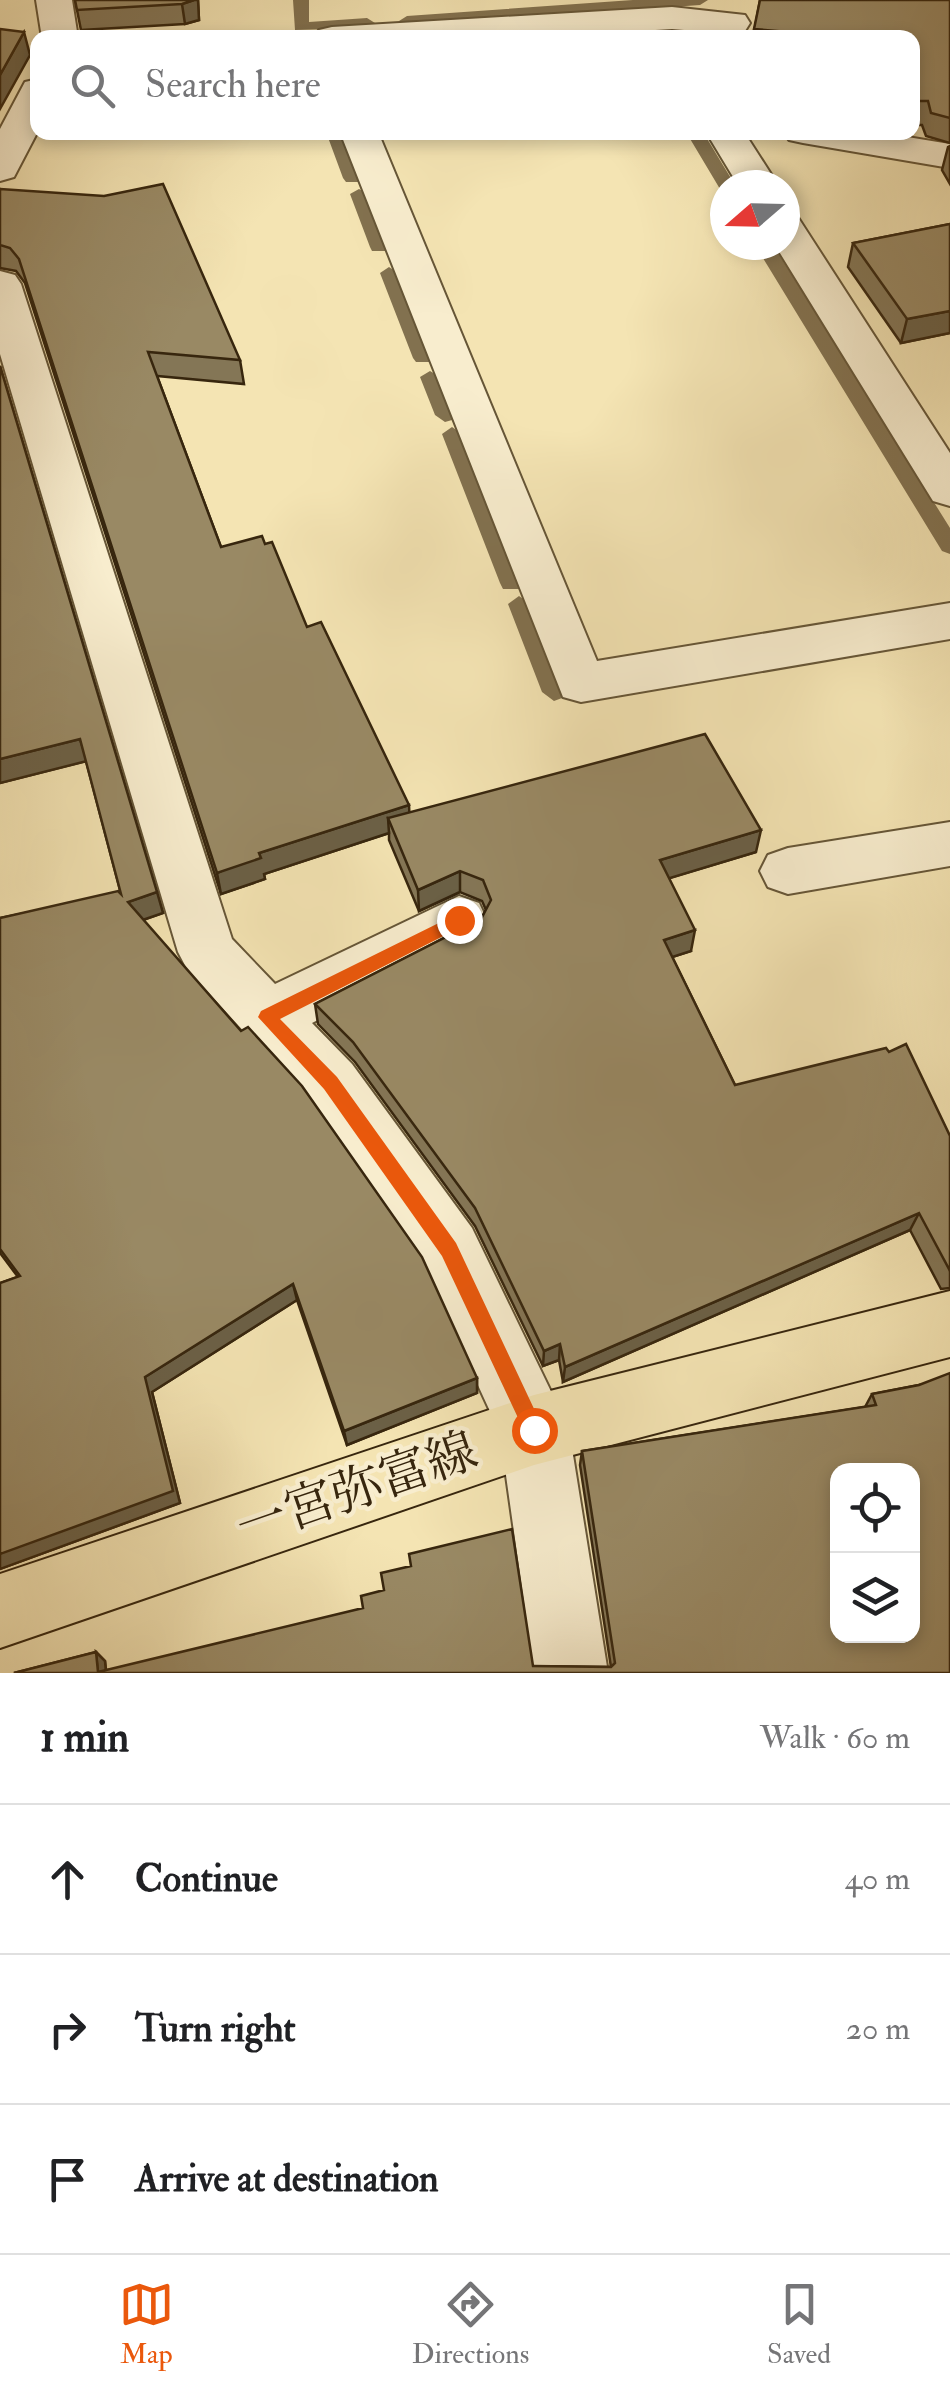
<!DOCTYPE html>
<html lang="en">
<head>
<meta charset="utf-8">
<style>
  body { margin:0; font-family:"IM FELL Double Pica","Noto Serif JP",serif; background:#f2f2f2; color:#202124 }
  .controls { position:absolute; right:30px; bottom:30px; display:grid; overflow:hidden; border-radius:20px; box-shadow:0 5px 15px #0003 }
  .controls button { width:90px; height:90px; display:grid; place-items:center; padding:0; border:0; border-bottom:2px solid #e0e0e0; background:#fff; color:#202124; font:50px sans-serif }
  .compass { position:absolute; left:710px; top:170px; width:90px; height:90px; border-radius:50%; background:#fff; box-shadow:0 5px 15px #0003; rotate:250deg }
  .stop { position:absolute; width:30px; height:30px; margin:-22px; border:8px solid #ea580c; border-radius:50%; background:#fff }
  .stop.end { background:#ea580c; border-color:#fff; box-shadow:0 2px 10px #0008 }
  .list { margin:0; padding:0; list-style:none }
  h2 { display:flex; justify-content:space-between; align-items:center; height:130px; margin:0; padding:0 40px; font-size:42px }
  h2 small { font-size:32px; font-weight:400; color:#757577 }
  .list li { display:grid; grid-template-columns:65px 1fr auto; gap:30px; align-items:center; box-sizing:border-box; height:150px; padding:0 40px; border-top:2px solid #e0e0e0 }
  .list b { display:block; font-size:38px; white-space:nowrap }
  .list em { font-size:32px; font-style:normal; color:#757577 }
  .icon { flex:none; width:55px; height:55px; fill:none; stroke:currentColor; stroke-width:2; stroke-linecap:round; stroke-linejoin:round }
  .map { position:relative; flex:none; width:950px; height:1673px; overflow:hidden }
  .search { position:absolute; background:#fff; box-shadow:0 5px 15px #0003; left:30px; right:30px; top:30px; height:110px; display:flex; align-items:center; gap:25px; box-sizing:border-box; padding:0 35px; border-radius:20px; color:#757577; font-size:38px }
  .sheet { height:580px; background:#fff }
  nav { display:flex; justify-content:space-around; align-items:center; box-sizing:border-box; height:140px; border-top:2px solid #e0e0e0; background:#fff; font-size:28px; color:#757577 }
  nav a { display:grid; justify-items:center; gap:5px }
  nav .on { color:#ea580c }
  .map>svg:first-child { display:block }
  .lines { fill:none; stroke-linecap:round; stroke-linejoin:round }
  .stream { fill:#82714f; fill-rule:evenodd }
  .minor-casing { stroke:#665637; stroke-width:4 }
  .major-casing { stroke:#37260e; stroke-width:4 }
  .minor { fill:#f8edce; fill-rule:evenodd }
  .major { fill:#f4e4b3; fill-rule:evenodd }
  .wall { fill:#847656; stroke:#37260e; stroke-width:2.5 }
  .shaded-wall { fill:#6b6046; stroke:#37260e; stroke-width:2.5 }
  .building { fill:#998964; stroke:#37260e; stroke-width:2.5; fill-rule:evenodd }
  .route { fill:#ea580c }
  .labels { text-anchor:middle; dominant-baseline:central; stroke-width:9; stroke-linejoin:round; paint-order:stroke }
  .near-street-label { font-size:50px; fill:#37260e; stroke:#f8edce }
</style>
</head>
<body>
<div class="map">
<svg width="950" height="1673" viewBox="0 0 950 1673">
  <rect width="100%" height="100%" fill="#f4e4b3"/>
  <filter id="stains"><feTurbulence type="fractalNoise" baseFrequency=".002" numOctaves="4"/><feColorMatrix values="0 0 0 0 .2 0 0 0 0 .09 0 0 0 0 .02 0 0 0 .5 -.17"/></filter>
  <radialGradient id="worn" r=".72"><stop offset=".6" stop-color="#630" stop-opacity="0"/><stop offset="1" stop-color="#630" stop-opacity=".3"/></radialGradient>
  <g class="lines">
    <path class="stream" d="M 293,0 L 309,0 L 309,22 L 367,18 L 375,23 L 367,28 L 295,30 Z
      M 633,0 L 708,0 L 700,5 L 407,26 L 399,21 L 407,16 Z
      M 696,32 L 702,34 L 704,38 L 688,38 Z
      M 326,132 L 343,132 L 361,178 L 358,182 L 346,182 L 343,178 Z
      M 686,132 L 703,132 L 735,185 L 720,189 Z
      M 359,189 L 368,194 L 388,247 L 386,251 L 372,251 L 370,247 L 350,194 Z
      M 755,245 L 773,245 L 950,528 L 950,554 L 942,551 Z
      M 389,267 L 398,273 L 433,358 L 430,362 L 416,362 L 413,358 L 380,273 Z
      M 430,371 L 440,377 L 455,415 L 452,420 L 445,422 L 435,415 L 420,377 Z
      M 452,427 L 462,434 L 522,583 L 519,589 L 503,589 L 500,583 L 442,434 Z
      M 519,596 L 530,604 L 566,692 L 562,698 L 554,701 L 542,692 L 508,604 Z"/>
    <defs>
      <path id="minor" d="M 36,0 L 72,0 L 78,38 L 42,38 Z
        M 672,7 L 745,15 L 750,23 L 745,31 L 732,34 L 672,29 L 523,38 L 314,38 L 319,30 L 332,27 Z
        M 38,79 L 38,131 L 14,177 L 0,181 L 0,129 L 25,82 Z
        M 340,132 L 378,132 L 597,661 L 950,603 L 950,639 L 581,702 L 563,697 Z
        M 706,132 L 744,132 L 778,185 L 738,185 Z
        M 784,132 L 877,132 L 950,144 L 950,168 L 803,143 L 789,140 Z
        M 785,216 L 799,219 L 950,453 L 950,506 L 933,501 L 775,245 L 785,245 Z
        M 0,271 L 15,275 L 21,284 L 232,939 L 275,984 L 459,896 L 479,903 L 487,920 L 479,937 L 312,1023 L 352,1064 L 472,1228 L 558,1406 L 569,1430 L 608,1673 L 534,1673 L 500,1433 L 426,1272 L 308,1102 L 187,969 L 178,952 L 0,354 Z
        M 950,822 L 950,866 L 788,894 L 768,887 L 760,871 L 768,855 L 788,848 Z"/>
      <path id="major" d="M 950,1291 L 950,1357 L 534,1465 L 0,1648 L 0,1574 L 534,1395 Z"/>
    </defs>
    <use href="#minor" class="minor-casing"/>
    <use href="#major" class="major-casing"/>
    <use href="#minor" class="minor"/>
    <use href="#major" class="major"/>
  </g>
  <path class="wall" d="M 75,0 L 198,0 L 199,20 L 185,24 L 81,30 Z
    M 760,0 L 950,0 L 950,143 L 926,136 L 922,125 L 912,125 L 912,38 L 753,38 Z
    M 950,146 L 950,184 L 942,170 L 948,147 Z
    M 0,189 L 240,360 L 244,384 L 157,376 L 221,547 L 307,627 L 409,813 L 756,852 L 669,878 L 691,951 L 672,957 L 735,1085 L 950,1136 L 950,1288 L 941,1289 L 910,1230 L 563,1382 L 559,1360 L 543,1366 L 475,1226 L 355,1062 L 318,1024 L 315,1004 L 481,919 L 486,910 L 482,901 L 460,892 L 419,911 L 389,840 L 389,833 L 264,874 L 265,879 L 221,894 L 25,283 L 16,271 L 0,268 Z
    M 950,224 L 950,333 L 901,343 L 848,267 L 853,243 Z
    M 0,366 L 163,913 L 143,920 L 477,1378 L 477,1393 L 347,1445 L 297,1300 L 152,1392 L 180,1503 L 0,1569 L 0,1283 L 18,1277 L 0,1253 L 0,918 L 121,894 L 86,761 L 0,783 Z
    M 919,1385 L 950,1673 L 14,1673 L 96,1652 L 105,1661 L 106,1670 L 533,1666 L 611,1667 L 580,1465 L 582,1451 L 865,1407 L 872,1394 Z"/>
  <path class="shaded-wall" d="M 194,0 L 198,0 L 199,20 L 185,24 L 182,4 Z
    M 24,32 L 30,55 L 0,109 L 0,75 Z
    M 950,311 L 950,333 L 901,343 L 907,319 Z
    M 80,739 L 87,761 L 0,783 L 0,759 Z
    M 409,805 L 410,826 L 388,818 L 389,833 L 264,874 L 265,879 L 221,894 L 217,873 L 259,853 Z
    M 761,830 L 756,852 L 657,882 L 660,860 Z
    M 460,871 L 460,892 L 419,911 L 418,890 Z
    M 157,892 L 163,913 L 134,923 L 128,902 Z
    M 695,930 L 691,951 L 660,961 L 664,940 Z
    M 919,1213 L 910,1230 L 563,1382 L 565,1367 Z
    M 293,1284 L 297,1300 L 152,1392 L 180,1503 L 0,1569 L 0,1554 L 145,1377 Z
    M 560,1344 L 559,1360 L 543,1366 L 544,1351 Z
    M 477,1378 L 477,1393 L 347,1445 L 344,1431 Z
    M 96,1652 L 105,1661 L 106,1673 L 98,1672 Z"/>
  <path class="building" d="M 75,0 L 194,0 L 182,4 L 77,10 Z
    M 760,0 L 950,0 L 950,118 L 931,113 L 928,101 L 912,101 L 912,38 L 812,38 L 811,34 L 754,29 Z
    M 0,29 L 24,32 L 0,75 Z
    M 163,184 L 240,360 L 148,352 L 221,547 L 262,536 L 265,544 L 272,542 L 307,627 L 321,622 L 409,805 L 259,853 L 261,858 L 217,873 L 19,259 L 10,248 L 0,245 L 0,189 L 104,196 Z
    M 950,224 L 950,311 L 907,319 L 853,243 Z
    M 0,366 L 157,892 L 128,902 L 241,1031 L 248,1027 L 302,1086 L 422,1257 L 477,1378 L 344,1431 L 293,1284 L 145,1377 L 173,1491 L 0,1554 L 0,1283 L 20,1276 L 0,1249 L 0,918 L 118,891 L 121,894 L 80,739 L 0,759 Z
    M 705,734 L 761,830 L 660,860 L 695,930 L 664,940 L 735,1085 L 886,1048 L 889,1052 L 906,1044 L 950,1136 L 950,1271 L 919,1213 L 565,1367 L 560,1344 L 544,1351 L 475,1208 L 353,1042 L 315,1004 L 481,919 L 491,900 L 483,880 L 460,871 L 418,890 L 388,818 Z
    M 950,1373 L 950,1673 L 14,1673 L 96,1652 L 98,1672 L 363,1608 L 361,1596 L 384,1590 L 381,1573 L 411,1566 L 409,1554 L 512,1529 L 533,1666 L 611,1667 L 615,1663 L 582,1451 L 876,1405 L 872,1394 L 919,1385 ZM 838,1470 L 912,1470 L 912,1636 L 838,1636 Z"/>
  <path class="route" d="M 459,913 L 465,915 L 465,925 L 280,1019 L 337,1077 L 456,1243 L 544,1430 L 534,1440 L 527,1437 L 442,1256 L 324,1089 L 258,1017 L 261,1011 Z"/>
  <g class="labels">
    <g class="near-street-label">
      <text transform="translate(357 1490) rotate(-19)">一宮弥富線</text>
    </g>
  </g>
  <rect width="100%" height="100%" filter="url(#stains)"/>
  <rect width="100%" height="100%" fill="url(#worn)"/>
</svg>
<div class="controls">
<button><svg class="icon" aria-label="locate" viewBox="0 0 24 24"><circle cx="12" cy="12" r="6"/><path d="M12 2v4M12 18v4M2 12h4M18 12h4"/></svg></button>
<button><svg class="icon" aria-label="layers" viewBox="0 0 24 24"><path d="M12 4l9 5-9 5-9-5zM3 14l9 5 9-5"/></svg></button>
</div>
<svg class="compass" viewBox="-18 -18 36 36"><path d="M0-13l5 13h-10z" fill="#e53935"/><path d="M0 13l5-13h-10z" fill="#757577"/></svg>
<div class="stop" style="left:534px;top:1430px"></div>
<div class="stop end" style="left:459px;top:920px"></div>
<div class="search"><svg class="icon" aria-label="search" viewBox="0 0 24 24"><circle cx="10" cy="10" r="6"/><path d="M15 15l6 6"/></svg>Search here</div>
</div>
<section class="sheet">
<h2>1 min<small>Walk · 60 m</small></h2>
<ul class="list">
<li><svg class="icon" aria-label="ahead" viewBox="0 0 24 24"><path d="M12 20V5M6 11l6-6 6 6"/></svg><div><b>Continue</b></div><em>40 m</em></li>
<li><svg class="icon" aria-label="right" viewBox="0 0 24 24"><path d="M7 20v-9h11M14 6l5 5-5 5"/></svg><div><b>Turn right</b></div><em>20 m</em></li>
<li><svg class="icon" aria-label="arrive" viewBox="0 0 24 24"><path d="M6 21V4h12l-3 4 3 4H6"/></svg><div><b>Arrive at destination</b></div></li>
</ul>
</section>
<nav>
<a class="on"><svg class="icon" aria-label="map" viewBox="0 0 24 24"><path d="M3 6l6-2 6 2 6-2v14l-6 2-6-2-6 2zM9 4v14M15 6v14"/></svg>Map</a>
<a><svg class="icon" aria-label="directions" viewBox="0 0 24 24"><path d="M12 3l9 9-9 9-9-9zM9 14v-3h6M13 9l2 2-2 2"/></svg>Directions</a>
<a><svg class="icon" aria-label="saved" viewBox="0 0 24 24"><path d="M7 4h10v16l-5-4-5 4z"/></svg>Saved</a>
</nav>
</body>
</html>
